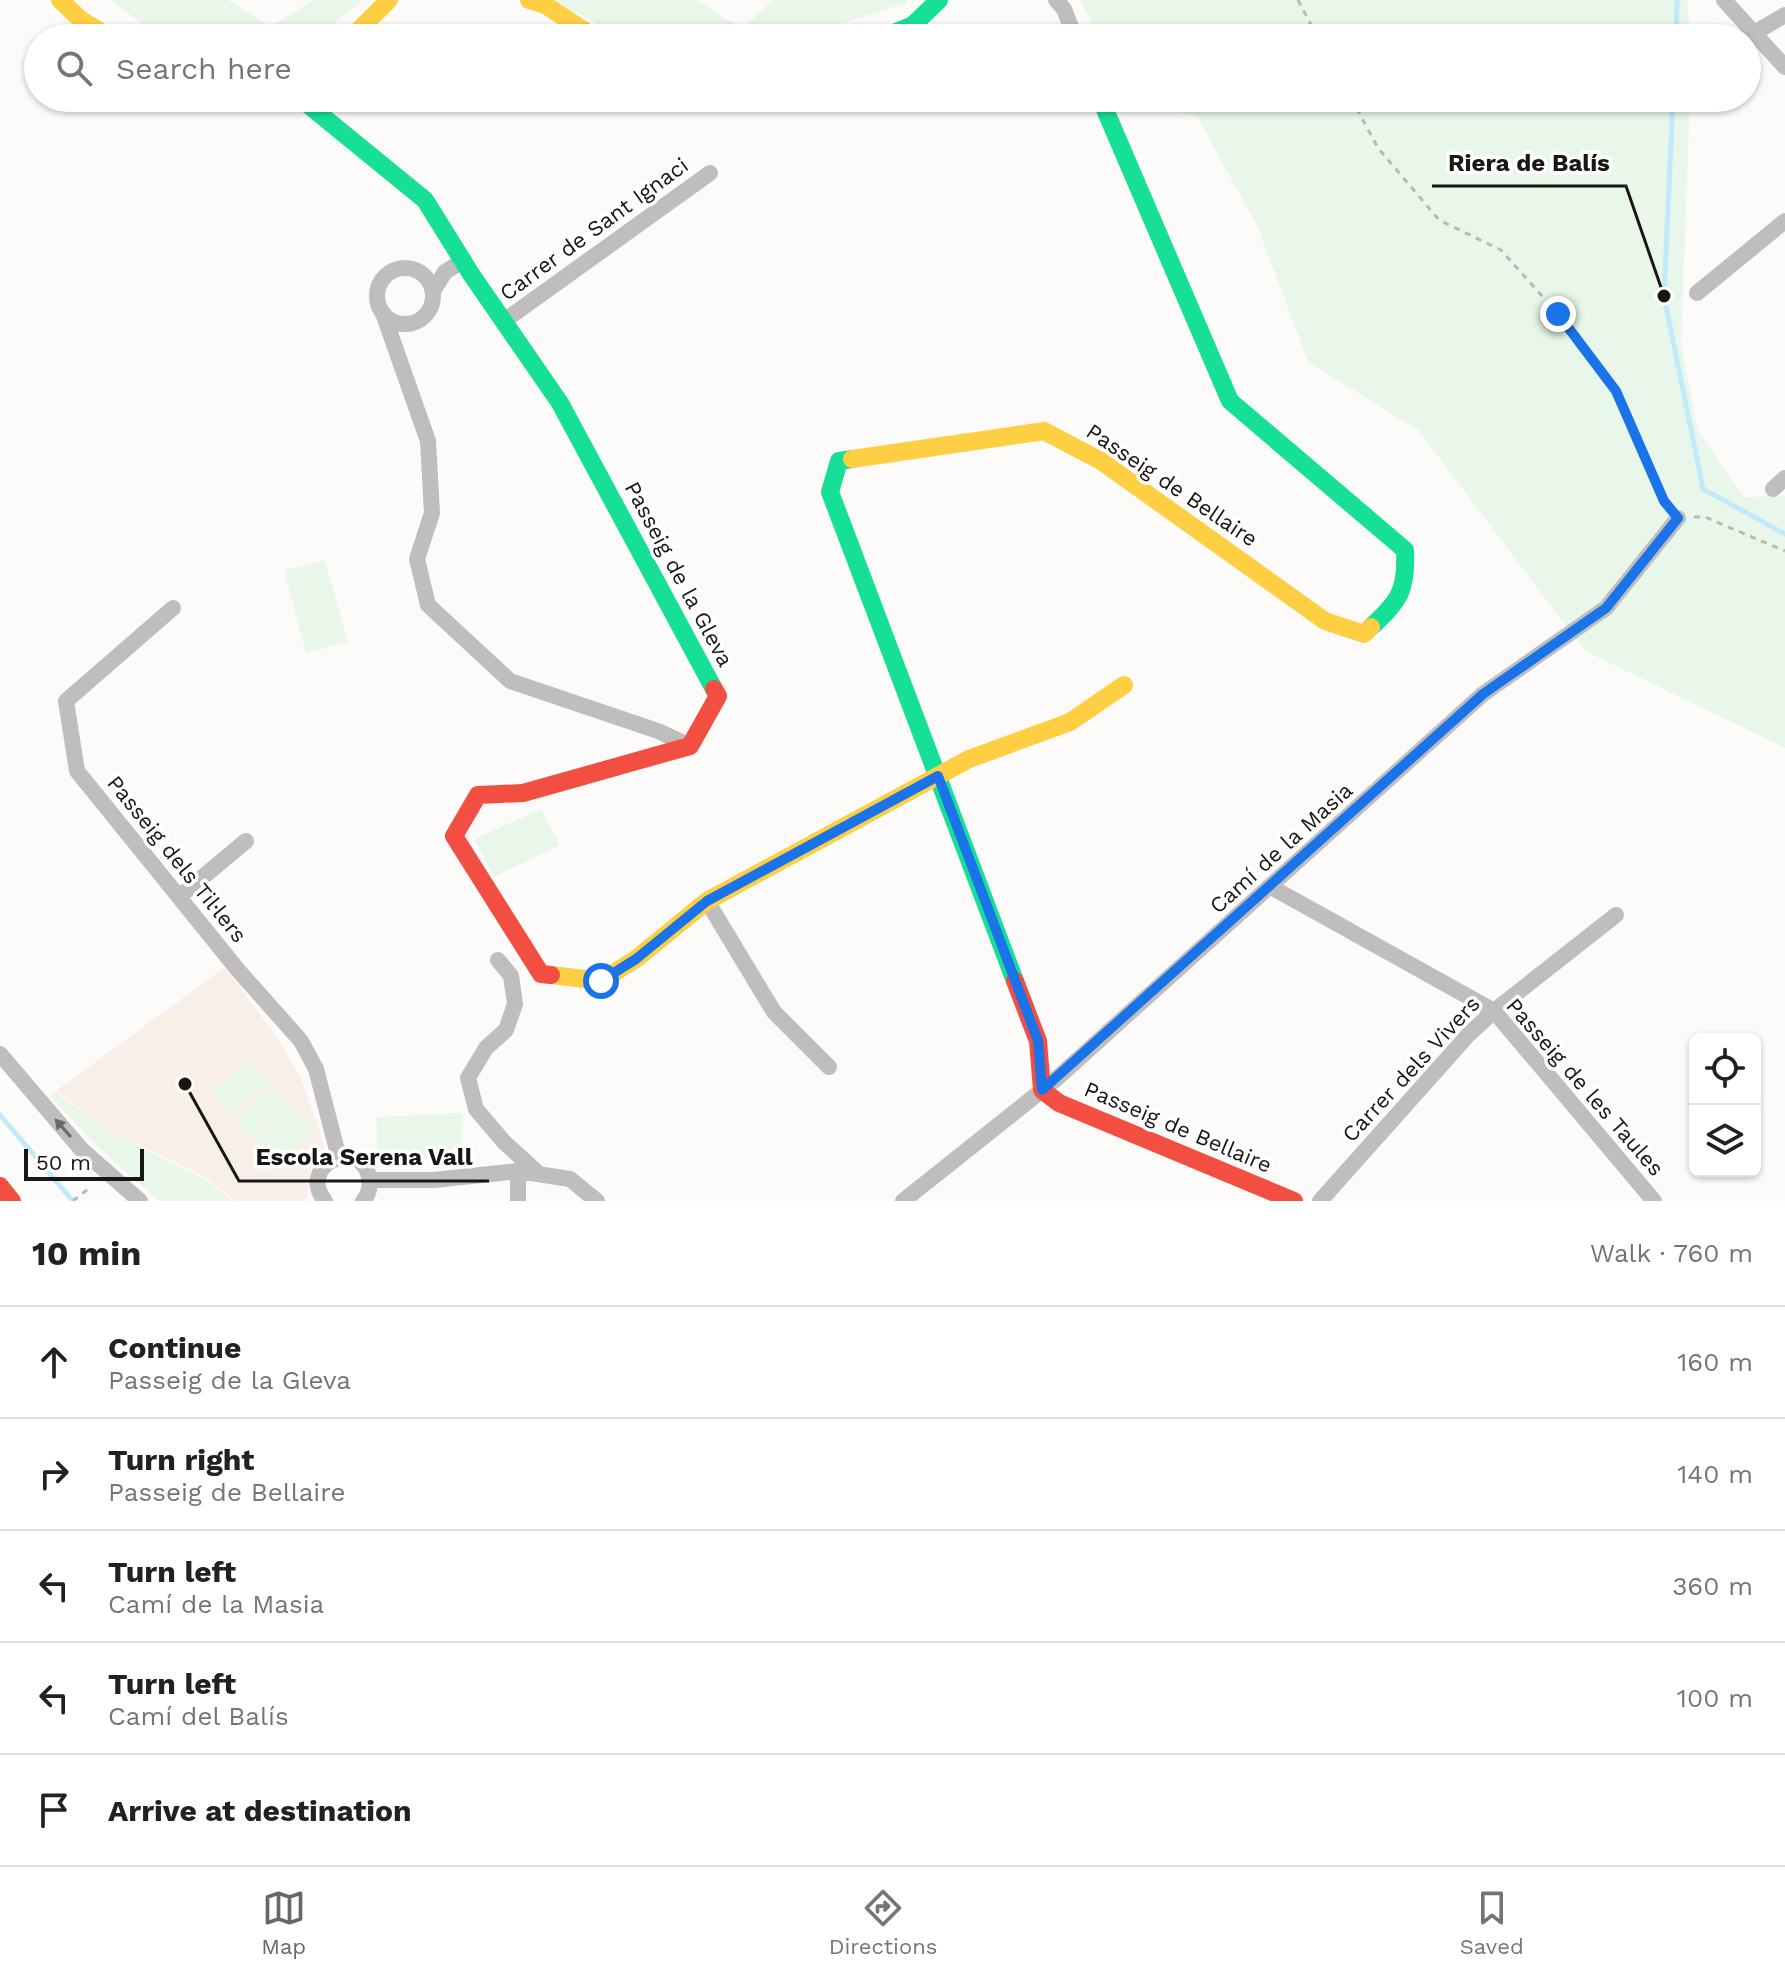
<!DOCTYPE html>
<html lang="en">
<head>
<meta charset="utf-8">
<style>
  body { margin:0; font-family:"Work Sans",sans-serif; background:#f2f2f2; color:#202124 }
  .controls { position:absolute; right:24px; bottom:24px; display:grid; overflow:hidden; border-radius:12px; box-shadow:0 2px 6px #0004 }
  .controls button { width:72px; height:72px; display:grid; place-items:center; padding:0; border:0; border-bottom:2px solid #e0e0e0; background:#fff; color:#202124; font:40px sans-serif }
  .scale { position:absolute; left:24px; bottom:20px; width:120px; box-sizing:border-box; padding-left:8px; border:4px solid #1a1615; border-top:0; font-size:22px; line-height:28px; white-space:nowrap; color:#1a1615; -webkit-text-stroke:6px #fff; paint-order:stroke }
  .stop { position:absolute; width:24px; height:24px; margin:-18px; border:6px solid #1a73e8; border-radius:50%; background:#fff }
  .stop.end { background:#1a73e8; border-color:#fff; box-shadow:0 2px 8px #0008 }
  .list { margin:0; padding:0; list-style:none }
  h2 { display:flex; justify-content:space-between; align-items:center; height:104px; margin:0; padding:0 32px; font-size:34px }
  h2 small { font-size:26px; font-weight:400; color:#757577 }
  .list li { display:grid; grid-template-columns:52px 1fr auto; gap:24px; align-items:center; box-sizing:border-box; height:112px; padding:0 32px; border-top:2px solid #e0e0e0 }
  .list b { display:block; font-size:30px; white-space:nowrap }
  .list p { margin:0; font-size:26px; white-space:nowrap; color:#757577 }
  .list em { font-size:26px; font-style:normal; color:#757577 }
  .icon { flex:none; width:44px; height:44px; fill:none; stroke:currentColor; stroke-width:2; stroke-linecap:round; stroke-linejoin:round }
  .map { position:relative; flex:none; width:1785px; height:1201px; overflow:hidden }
  .search { position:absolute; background:#fff; box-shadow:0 2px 6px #0004; left:24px; right:24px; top:24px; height:88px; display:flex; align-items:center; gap:20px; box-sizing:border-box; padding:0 28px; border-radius:44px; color:#757577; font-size:30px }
  .sheet { height:664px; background:#fff }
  nav { display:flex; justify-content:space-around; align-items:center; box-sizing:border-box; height:112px; border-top:2px solid #e0e0e0; background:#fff; font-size:22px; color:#757577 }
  nav a { display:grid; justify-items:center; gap:4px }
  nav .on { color:#696665 }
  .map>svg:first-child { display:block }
  .education { fill:#f9efe9 }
  .green { fill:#e8f7e9 }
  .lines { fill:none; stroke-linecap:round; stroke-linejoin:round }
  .stream { stroke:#c2eafa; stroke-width:5 }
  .path { stroke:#bab8b8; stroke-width:3; stroke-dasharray:6 6; stroke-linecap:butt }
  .street { stroke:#bfbdbd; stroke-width:16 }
  .fast { stroke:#16e098; stroke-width:18 }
  .slow { stroke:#ffcf43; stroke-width:18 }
  .jam { stroke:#f24e42; stroke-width:18 }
  .oneway { fill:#6c6a69 }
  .route { stroke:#1a73e8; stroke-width:10 }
  .labels { text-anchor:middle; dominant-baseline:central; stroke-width:7; stroke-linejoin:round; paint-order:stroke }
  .street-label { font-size:22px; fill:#1a1615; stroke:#fff }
  .leader { fill:none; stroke:#1a1615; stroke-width:3 }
  .callout-dot { fill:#1a1615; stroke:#fff; stroke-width:3 }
  .callout-label { font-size:24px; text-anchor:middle; font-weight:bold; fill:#1a1615; stroke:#fff; stroke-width:7; stroke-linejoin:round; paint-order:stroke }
</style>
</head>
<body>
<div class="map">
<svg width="1785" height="1201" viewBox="0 0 1785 1201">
  <rect width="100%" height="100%" fill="#fdfbf9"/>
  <path class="education" d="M 225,967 L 276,1036 L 300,1076 L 321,1135 L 325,1151 L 312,1163 L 306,1201 L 235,1201 L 204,1176 L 110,1131 L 56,1091 Z"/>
  <path class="green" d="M 111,0 L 228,0 L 271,27 L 313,0 L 363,0 L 315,38 L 178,38 L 156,35 Z
    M 550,0 L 696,0 L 742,29 L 773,0 L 907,0 L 906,3 L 795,38 L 626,38 Z
    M 1080,0 L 1687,0 L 1691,38 L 1100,38 Z
    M 1128,98 L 1690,98 L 1681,344 L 1698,431 L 1744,497 L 1785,496 L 1785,748 L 1585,651 L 1419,431 L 1308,362 L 1257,226 L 1197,116 L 1131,104 Z
    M 325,561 L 348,642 L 306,653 L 284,570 Z
    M 541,809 L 560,845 L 494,877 L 474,839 Z
    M 249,1061 L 270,1083 L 231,1116 L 211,1091 Z
    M 272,1087 L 292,1109 L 252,1141 L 234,1120 Z
    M 55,1092 L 111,1132 L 204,1178 L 233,1201 L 159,1201 L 95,1144 L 50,1096 Z
    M 294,1110 L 314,1132 L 272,1165 L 254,1144 Z
    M 463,1113 L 462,1157 L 378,1161 L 376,1117 Z"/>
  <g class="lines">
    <path class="stream" d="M 1676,38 L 1677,0
      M 1673,98 L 1664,296 L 1703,489 L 1785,534
      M 0,1115 L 73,1201"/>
    <path class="path" d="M 1298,0 L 1318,38
      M 1351,98 L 1378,148 L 1439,220 L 1501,250 L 1558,314 L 1616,391 L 1668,506
      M 1694,517 L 1705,517 L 1785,551
      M 73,1201 L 88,1189"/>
    <path class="street" d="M 1056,0 L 1064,9 L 1075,38
      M 1724,0 L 1785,67
      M 1747,37 L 1785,15
      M377 296a28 28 0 1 1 56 0a28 28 0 1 1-56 0Z
      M 433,291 L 445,272 L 464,260
      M 1697,293 L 1785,221
      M 384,316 L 428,441 L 432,513 L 417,559 L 428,605 L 510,681 L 658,731 L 690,746
      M 504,321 L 710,173
      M 1773,489 L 1785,478
      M 173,608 L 66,701 L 77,771 L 238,970 L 301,1041 L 316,1069 L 339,1158
      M 1271,887 L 1494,1011 L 1654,1201
      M 180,896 L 246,841
      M 707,901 L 774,1012 L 829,1067
      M 498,960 L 511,976 L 515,1004 L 506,1030 L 486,1048 L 468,1078 L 476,1109 L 504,1142 L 539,1174
      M 0,1054 L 81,1149 L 140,1201
      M 370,1180 L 434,1180 L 518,1171 L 570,1179 L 597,1201
      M 325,1201 C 296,1164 361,1137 369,1177 C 371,1187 369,1194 363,1201
      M 518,1201 L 518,1171
      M 903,1201 L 1055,1080 L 1483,694 L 1606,608 L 1678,518
      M 1320,1201 L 1469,1034 L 1494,1011 L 1616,915"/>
    <path class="fast" d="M 881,38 L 913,25 L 939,0
      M 300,98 L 425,200 L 471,274 L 560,403 L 714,689
      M 1100,98 L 1230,401 L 1405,550 C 1407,589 1400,601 1371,627
      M 852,459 L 839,461 L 830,492 L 1015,981"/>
    <path class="slow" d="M 60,0 L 81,20 L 111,38
      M 529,0 L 545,5 L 596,38
      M 351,38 L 389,0
      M 852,459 L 1044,431 L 1101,461 L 1325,621 L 1364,634 L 1371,627
      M 551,975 L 601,981 L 636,959 L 707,901 L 969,759 L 1070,722 L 1124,685"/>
    <path class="jam" d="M 551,975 L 541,974 L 454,836 L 478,795 L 523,793 L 690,746 L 718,696 L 714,689
      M 1015,981 L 1038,1041 L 1042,1090 L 1059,1103 L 1294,1201
      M 0,1186 L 12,1201"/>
  </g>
  <defs><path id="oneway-solid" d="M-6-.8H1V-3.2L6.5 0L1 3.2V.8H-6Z" transform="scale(2)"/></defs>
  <use class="oneway" href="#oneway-solid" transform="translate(63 1128) rotate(-131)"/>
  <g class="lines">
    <path class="route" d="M 601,981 L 636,959 L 707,901 L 938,776 L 1038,1041 L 1042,1090 L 1483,694 L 1606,608 L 1678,518 L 1664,501 L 1616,391 L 1558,314"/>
  </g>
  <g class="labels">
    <g class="street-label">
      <text transform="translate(594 229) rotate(-36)">Carrer de Sant Ignaci</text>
      <text transform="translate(1172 485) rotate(34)">Passeig de Bellaire</text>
      <text transform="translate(679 574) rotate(62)">Passeig de la Gleva</text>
      <text transform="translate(1281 848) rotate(-42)">Camí de la Masia</text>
      <text transform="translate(177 859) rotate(51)">Passeig dels Til·lers</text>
      <text transform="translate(1411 1069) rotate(-47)">Carrer dels Vivers</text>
      <text transform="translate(1585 1087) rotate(49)">Passeig de les Taules</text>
      <text transform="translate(1178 1127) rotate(23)">Passeig de Bellaire</text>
    </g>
  </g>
  <path class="leader" d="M1664 296L1626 186H1432M185 1084L239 1181H489"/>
  <g class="callout-dot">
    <circle cx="1664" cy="296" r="8"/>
    <circle cx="185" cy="1084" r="8"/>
  </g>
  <g class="callout-label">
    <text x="1529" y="171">Riera de Balís</text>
    <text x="364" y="1165">Escola Serena Vall</text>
  </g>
</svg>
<div class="controls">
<button><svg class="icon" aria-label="locate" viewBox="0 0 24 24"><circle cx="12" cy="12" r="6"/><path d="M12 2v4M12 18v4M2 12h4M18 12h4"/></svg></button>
<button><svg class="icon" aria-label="layers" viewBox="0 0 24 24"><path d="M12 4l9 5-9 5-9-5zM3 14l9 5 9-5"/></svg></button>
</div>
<div class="scale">50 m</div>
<div class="stop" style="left:601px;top:981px"></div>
<div class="stop end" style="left:1558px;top:314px"></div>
<div class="search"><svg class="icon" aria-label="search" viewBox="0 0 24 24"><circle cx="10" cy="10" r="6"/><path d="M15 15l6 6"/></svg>Search here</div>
</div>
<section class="sheet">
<h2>10 min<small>Walk · 760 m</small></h2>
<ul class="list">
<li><svg class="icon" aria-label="ahead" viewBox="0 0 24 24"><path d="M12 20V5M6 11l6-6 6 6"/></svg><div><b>Continue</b><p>Passeig de la Gleva</p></div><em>160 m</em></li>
<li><svg class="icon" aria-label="right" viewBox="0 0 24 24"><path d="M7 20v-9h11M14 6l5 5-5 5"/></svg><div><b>Turn right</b><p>Passeig de Bellaire</p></div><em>140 m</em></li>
<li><svg class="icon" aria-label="left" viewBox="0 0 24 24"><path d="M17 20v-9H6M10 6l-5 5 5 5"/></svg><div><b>Turn left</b><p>Camí de la Masia</p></div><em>360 m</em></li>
<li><svg class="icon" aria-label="left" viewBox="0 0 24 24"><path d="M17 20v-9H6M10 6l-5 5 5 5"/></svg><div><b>Turn left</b><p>Camí del Balís</p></div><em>100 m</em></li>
<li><svg class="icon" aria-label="arrive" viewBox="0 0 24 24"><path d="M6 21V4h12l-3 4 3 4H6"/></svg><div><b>Arrive at destination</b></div></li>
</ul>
</section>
<nav>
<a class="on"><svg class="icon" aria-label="map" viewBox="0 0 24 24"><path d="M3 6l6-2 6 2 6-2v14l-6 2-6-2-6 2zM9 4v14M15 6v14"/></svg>Map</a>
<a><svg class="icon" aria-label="directions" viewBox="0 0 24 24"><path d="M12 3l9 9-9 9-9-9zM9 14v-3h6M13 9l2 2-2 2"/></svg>Directions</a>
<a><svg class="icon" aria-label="saved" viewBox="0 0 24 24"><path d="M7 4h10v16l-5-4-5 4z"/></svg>Saved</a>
</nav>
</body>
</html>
